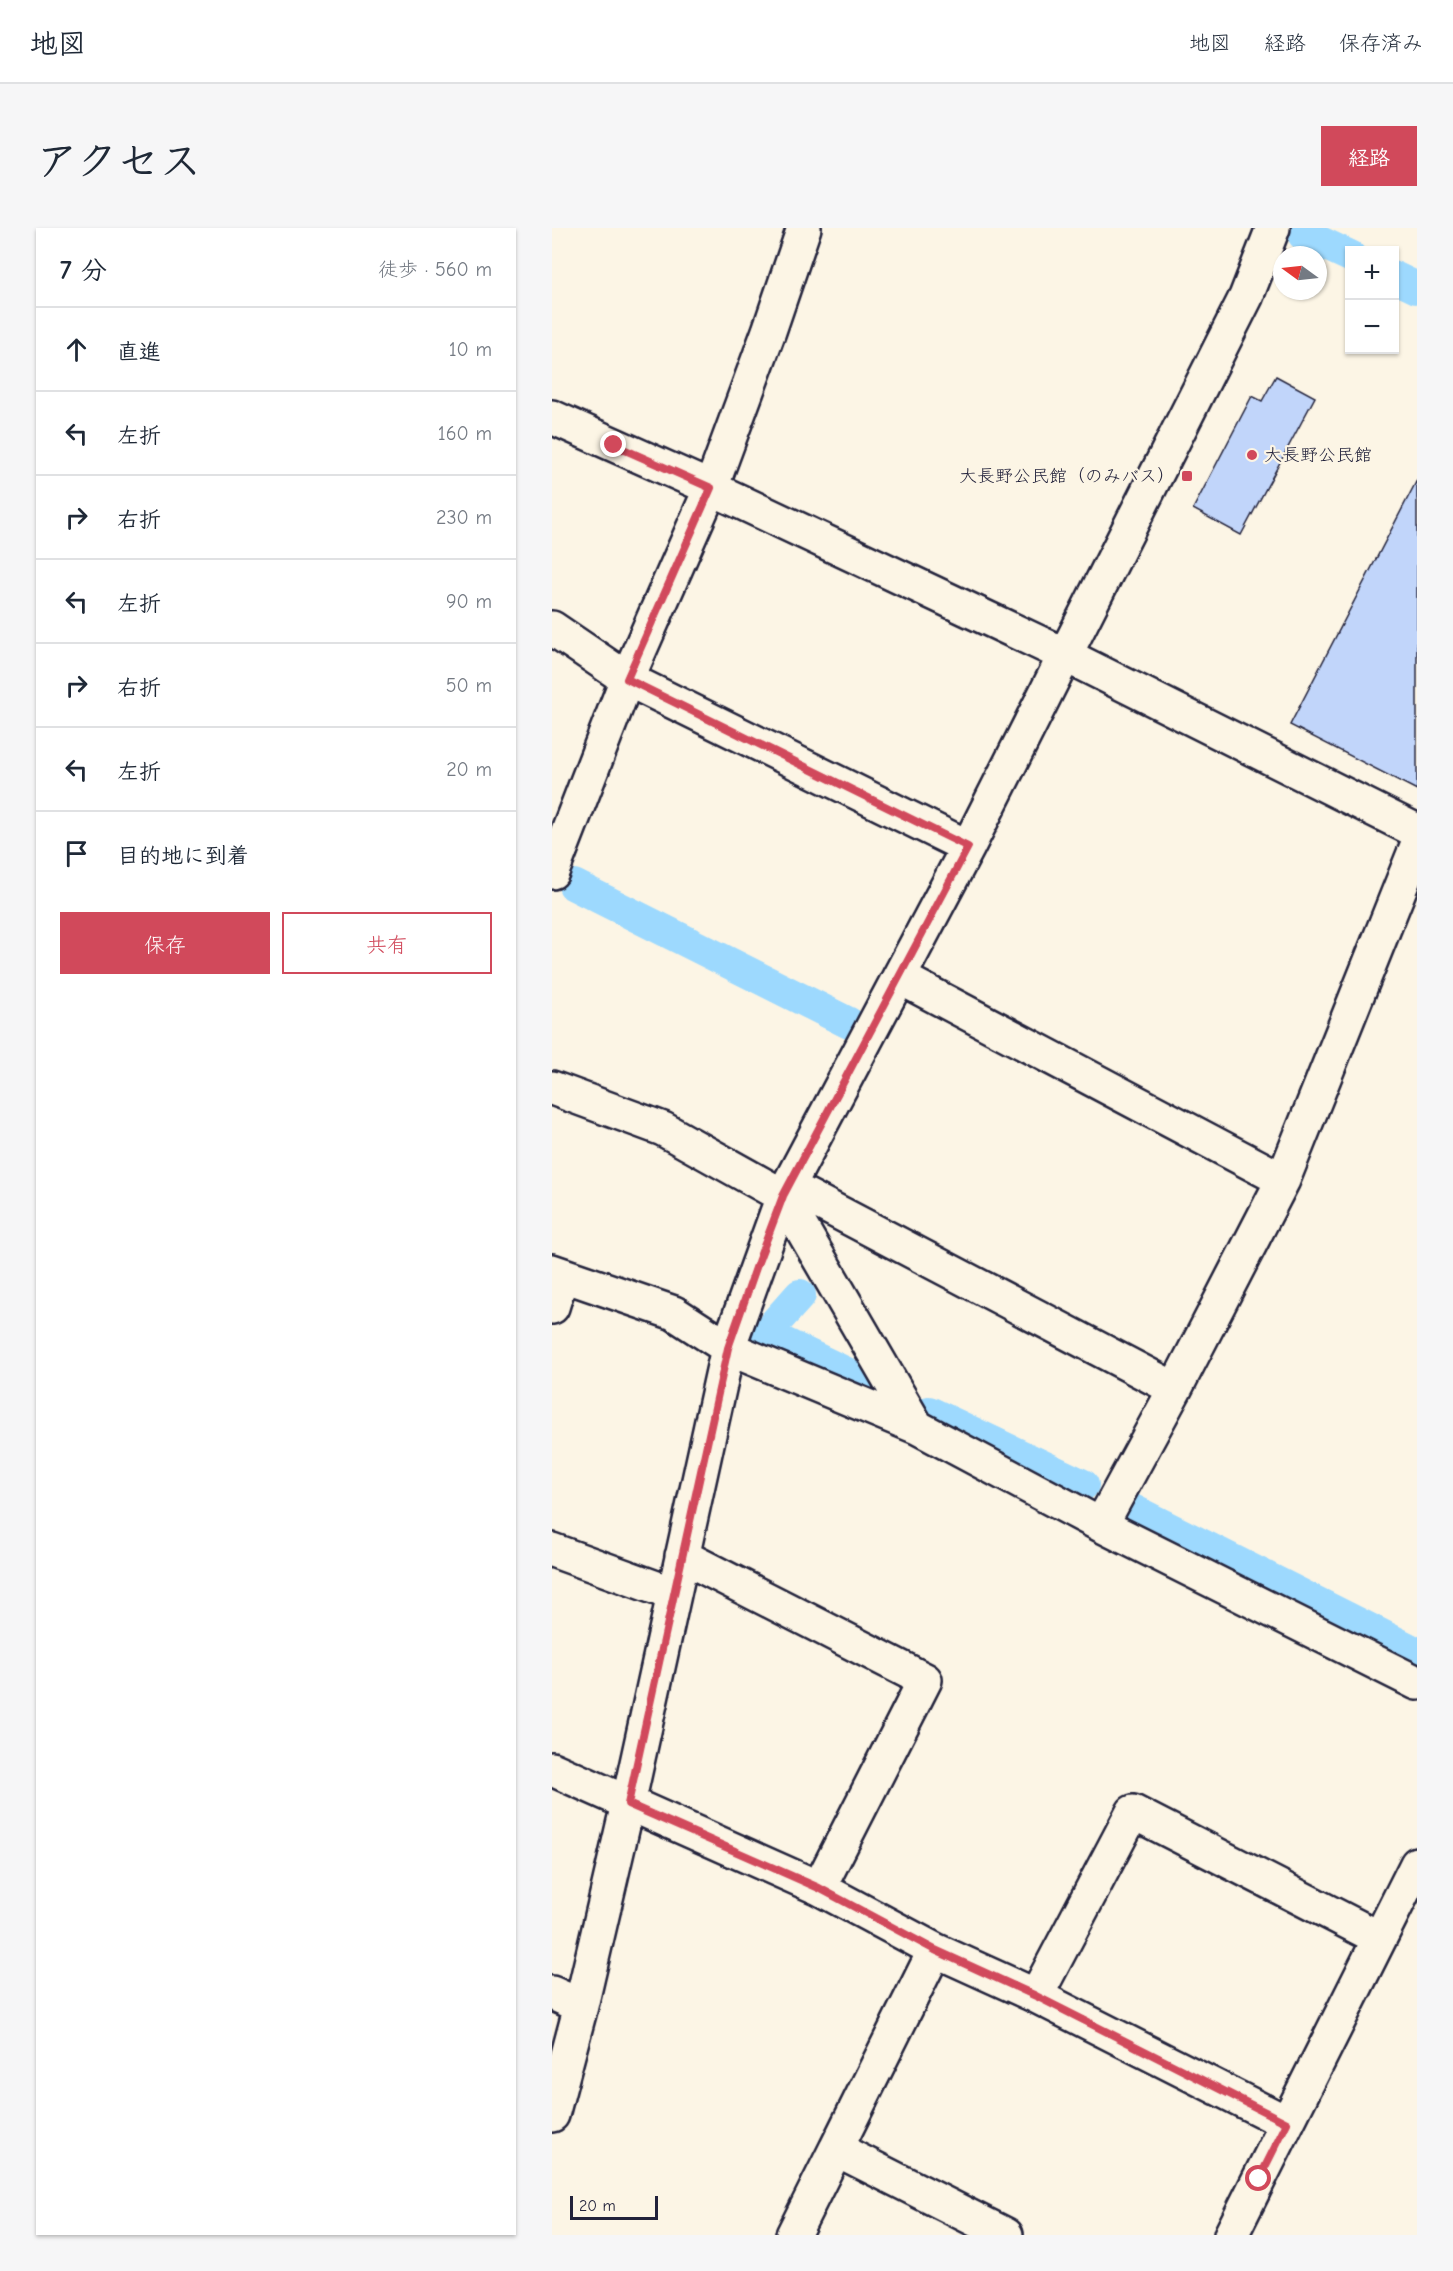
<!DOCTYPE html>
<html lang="ja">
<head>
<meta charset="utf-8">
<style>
  body { margin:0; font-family:"Comic Neue","Klee One",sans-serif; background:#f6f6f7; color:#1f2937 }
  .controls { position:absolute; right:18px; top:18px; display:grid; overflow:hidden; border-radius:0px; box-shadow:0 2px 4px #0004 }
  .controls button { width:54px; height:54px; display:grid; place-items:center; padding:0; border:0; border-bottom:2px solid #e0e1e3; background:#fff; color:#1f2937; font:30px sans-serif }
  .compass { position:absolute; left:721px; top:18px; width:54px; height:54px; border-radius:50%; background:#fff; box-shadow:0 2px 4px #0004; rotate:285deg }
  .scale { position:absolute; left:18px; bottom:15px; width:88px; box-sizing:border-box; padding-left:6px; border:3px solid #22223b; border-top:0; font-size:16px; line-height:21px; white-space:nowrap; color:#22223b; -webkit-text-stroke:4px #fcf5e5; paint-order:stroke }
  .stop { position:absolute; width:18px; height:18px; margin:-14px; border:4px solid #d1495b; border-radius:50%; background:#fff }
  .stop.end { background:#d1495b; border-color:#fff; box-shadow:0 2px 6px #0008 }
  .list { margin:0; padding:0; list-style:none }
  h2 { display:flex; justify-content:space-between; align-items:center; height:78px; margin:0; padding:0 24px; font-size:26px }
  h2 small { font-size:20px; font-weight:400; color:#747a83 }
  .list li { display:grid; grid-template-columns:39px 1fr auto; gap:18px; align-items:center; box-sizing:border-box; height:84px; padding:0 24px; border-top:2px solid #e0e1e3 }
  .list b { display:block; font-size:22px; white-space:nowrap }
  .list em { font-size:20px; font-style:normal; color:#747a83 }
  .actions { display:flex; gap:12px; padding:18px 24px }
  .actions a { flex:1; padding:14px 0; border:2px solid #d1495b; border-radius:0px; text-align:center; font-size:21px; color:#d1495b }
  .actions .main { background:#d1495b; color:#fff }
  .icon { flex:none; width:33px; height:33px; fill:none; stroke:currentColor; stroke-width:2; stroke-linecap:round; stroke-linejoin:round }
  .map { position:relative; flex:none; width:865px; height:2007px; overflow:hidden; border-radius:0px }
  header { display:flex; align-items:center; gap:36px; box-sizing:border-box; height:84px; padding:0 30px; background:#fff; border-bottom:2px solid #e0e1e3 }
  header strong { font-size:28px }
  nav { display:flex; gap:33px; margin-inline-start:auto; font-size:21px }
  .intro { display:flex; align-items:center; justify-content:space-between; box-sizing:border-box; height:144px; padding:0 36px }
  h1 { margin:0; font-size:42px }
  .button { padding:15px 27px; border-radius:0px; background:#d1495b; color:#fff; font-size:21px; font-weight:700 }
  main { display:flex; gap:36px; padding:0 36px }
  aside { flex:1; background:#fff; border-radius:0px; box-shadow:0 2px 4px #0004 }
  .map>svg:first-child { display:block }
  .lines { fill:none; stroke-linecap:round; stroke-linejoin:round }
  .canal { stroke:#9dd9fe; stroke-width:32 }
  .building { fill:#c1d5fa; stroke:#22223b; stroke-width:1.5 }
  .minor-casing { stroke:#22223b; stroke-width:38 }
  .minor { stroke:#fcf5e5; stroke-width:33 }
  .route { stroke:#d1495b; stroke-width:8 }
  .poi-dot { fill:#d1495b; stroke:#fcf5e5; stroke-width:2 }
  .labels { text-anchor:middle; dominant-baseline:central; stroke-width:4.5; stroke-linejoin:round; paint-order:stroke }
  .poi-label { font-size:18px; fill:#22223b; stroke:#fcf5e5; text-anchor:start }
</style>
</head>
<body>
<header>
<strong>地図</strong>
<nav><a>地図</a><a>経路</a><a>保存済み</a></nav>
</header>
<div class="intro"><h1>アクセス</h1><a class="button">経路</a></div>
<main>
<aside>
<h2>7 分<small>徒歩 · 560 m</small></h2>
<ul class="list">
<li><svg class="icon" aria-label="ahead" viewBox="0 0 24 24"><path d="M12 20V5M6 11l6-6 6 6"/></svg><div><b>直進</b></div><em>10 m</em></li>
<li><svg class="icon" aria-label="left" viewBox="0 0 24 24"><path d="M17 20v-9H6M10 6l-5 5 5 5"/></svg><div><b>左折</b></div><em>160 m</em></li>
<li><svg class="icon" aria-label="right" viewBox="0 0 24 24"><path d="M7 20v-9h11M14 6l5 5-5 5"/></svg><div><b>右折</b></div><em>230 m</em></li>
<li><svg class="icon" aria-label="left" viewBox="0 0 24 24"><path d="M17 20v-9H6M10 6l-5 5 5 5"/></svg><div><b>左折</b></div><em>90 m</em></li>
<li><svg class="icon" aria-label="right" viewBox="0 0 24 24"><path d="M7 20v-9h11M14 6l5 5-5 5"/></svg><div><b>右折</b></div><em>50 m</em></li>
<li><svg class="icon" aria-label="left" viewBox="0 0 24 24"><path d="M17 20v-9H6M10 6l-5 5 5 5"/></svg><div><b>左折</b></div><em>20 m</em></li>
<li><svg class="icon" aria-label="arrive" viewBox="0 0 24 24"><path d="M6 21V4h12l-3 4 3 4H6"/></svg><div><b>目的地に到着</b></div></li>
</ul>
<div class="actions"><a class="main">保存</a><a>共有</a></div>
</aside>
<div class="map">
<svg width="865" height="2007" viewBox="0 0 865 2007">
  <rect width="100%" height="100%" fill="#fcf5e5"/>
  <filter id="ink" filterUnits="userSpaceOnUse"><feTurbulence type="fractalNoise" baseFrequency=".0167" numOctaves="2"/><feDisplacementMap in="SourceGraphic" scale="12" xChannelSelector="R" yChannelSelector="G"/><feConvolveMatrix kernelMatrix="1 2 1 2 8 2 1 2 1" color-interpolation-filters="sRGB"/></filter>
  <g filter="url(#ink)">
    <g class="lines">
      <path class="canal" d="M 751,6 L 798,28
        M 842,49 L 865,60
        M 22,657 L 297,795
        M 248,1067 L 213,1106 L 309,1152
        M 377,1184 L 531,1257
        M 575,1279 L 865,1425"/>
    </g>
    <path class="building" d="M 724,148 L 763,169 L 689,307 L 641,281 L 700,168 L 710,173 Z
      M 865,252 L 865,562 L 738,497 Z"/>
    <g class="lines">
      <defs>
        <path id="minor" d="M 0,189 L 159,260 L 513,427 L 865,603
          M 0,400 L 75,451 L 416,619
          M 0,644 L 75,451 L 159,260 L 217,103 L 252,0
          M 347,749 L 731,952
          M 0,860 L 111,901 L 231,968 L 365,1199
          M 236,958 L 623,1161
          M 0,1043 L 122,1085 L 176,1120 L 365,1199 L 549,1297 L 865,1455
          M 0,1079 L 10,1047
          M 549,1297 L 623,1161 L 731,952 L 865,618
          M 0,1322 L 121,1366
          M 130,1328 L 373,1452 L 267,1660
          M 0,1541 L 267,1660 L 383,1722 L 484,1768 L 735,1895
          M 0,1765 L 29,1778
          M 484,1768 L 581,1584 L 827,1710
          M 0,1887 L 29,1778 L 76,1576 L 176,1120 L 231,968 L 416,619 L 694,69 L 721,0
          M 284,1921 L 383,1722
          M 241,2007 L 284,1921 L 454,2007
          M 679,2007 L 865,1636"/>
      </defs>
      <use href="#minor" class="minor-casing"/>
      <use href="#minor" class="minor"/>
    </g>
  </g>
  <g class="lines" filter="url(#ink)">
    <path class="route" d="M 62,217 L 159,260 L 75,451 L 416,619 L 231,968 L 206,1034 L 176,1120 L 76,1576 L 267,1660 L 383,1722 L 484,1768 L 735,1895 L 707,1951"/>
  </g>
  <g class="poi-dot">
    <circle cx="700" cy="227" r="6"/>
    <rect x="629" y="242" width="12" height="12" rx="3"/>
  </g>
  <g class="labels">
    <g class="poi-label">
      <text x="712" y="227">大長野公民館</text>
      <text x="623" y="248" text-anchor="end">大長野公民館（のみバス）</text>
    </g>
  </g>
</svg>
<div class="controls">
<button>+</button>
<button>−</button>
</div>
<svg class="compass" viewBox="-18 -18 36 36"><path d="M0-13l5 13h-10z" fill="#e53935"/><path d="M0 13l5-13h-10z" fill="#747a83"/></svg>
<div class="scale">20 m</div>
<div class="stop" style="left:707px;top:1951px"></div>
<div class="stop end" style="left:62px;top:217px"></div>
</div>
</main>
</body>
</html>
